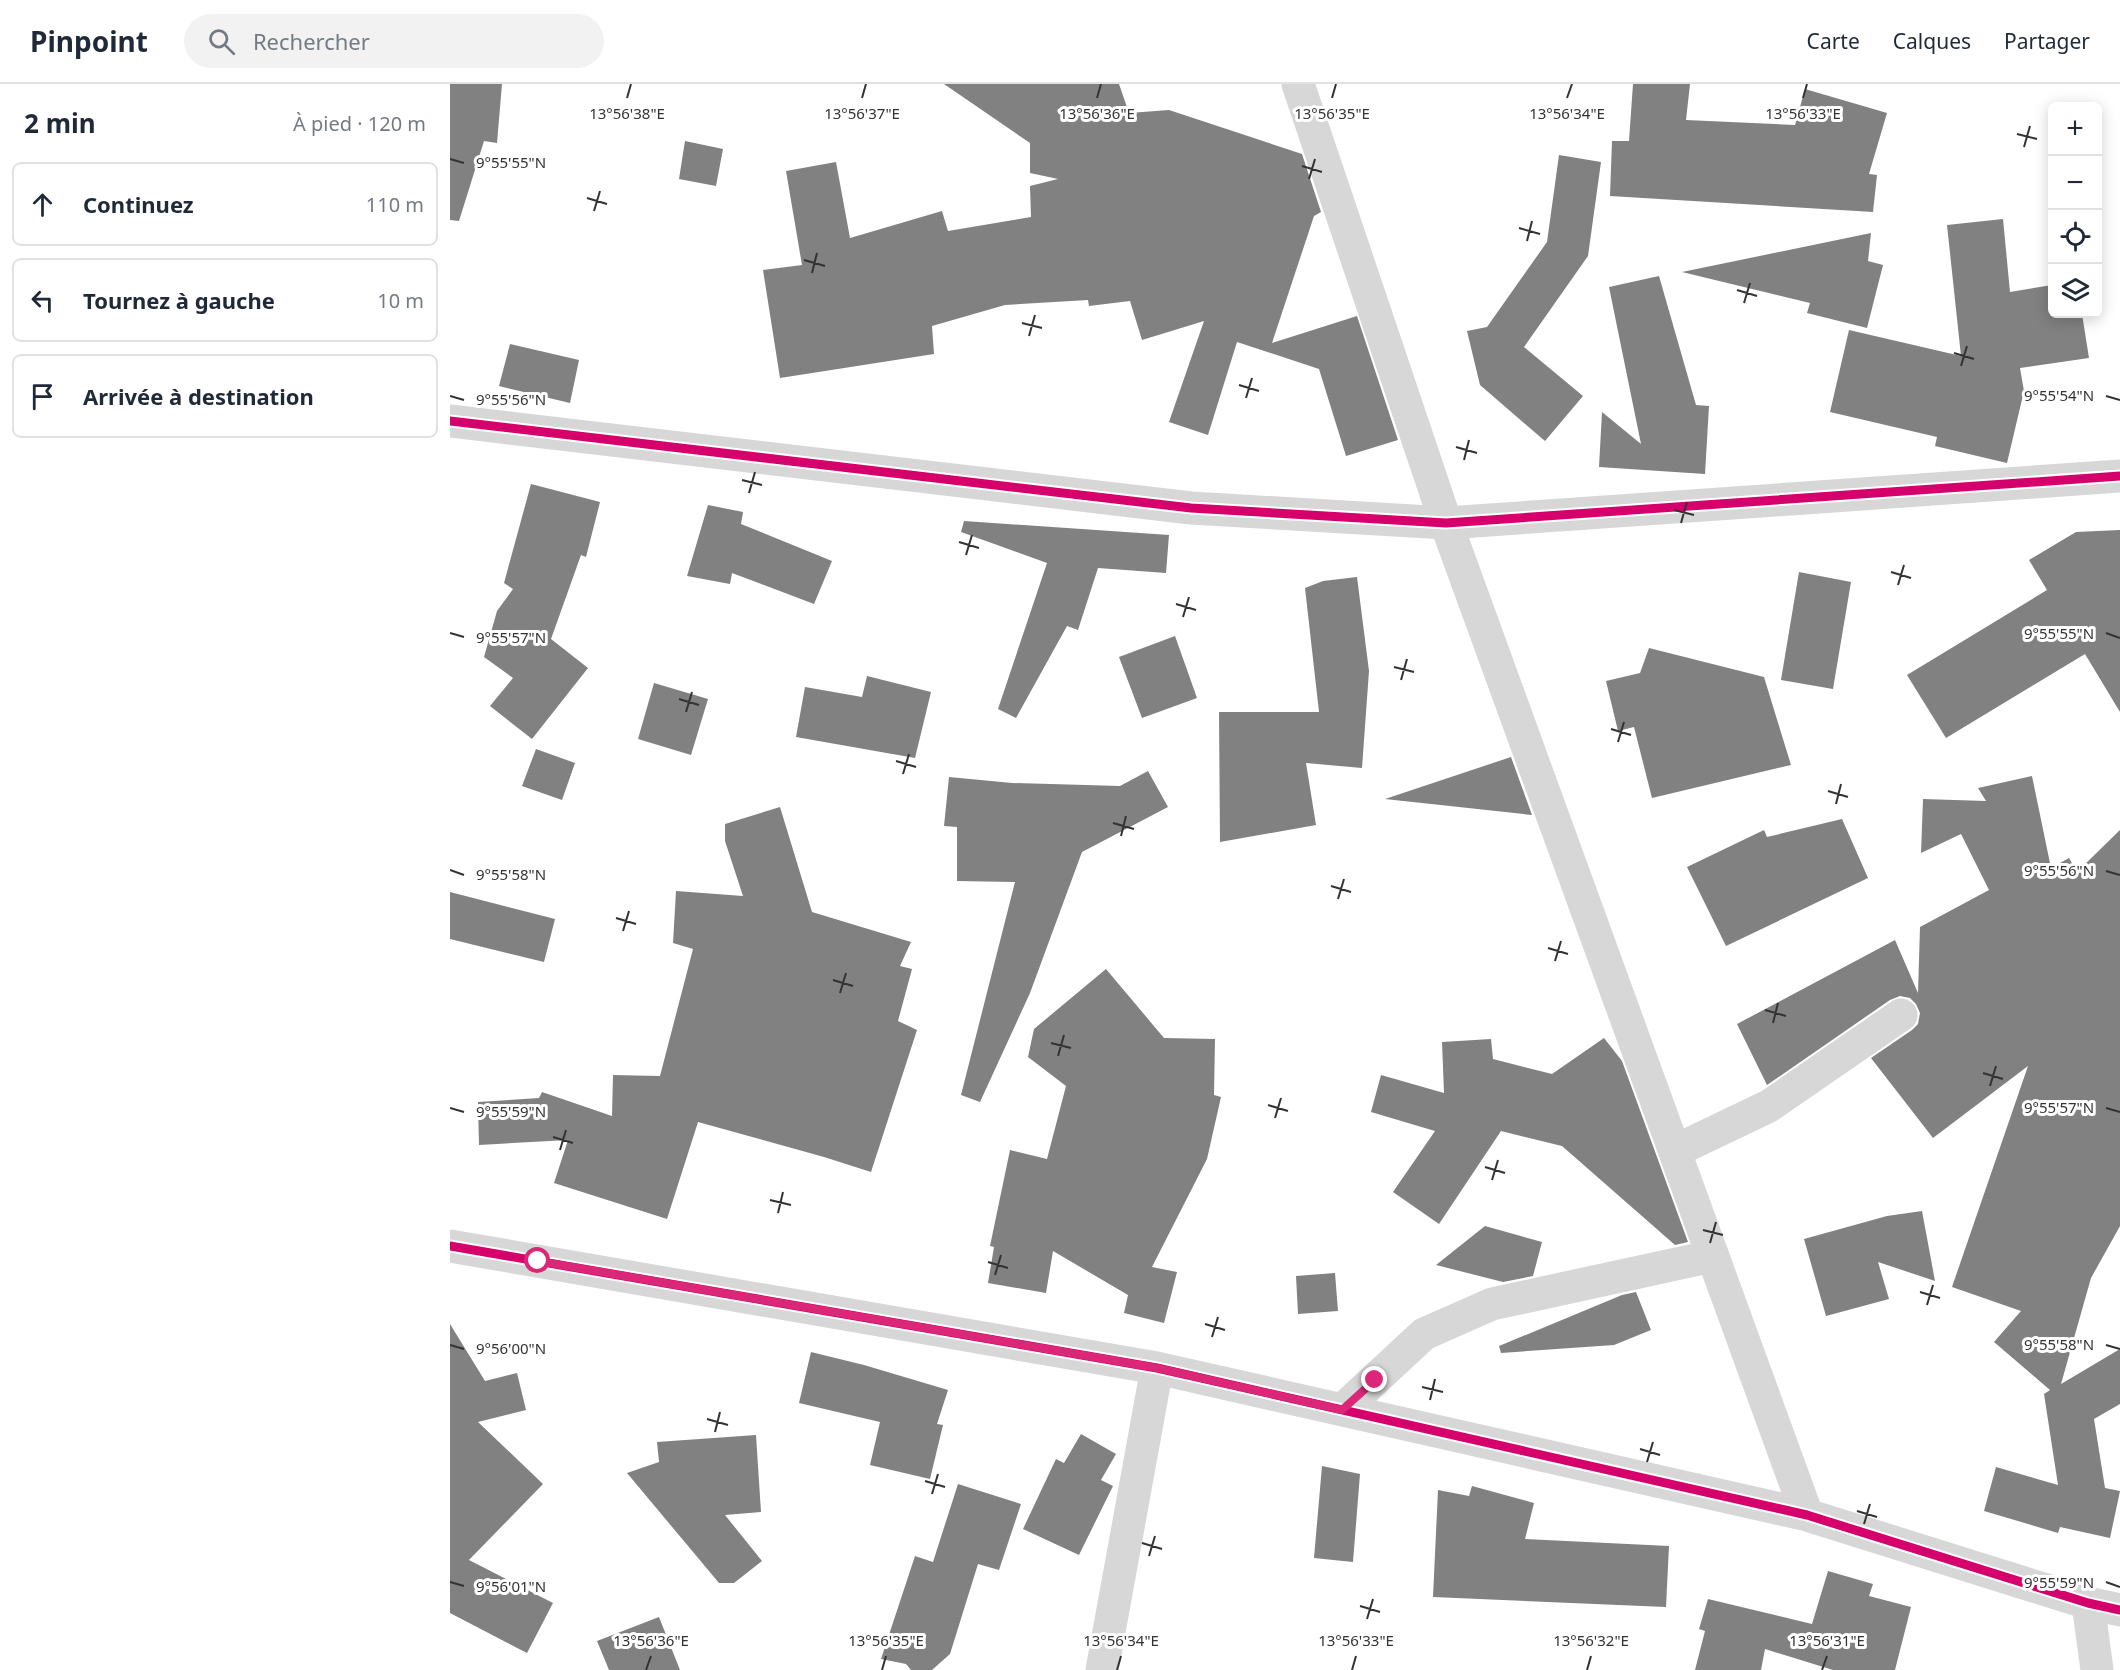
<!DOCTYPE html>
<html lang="fr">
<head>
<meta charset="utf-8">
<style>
  body { margin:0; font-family:"Noto Sans",sans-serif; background:#f2f2f3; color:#1f2937 }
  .controls { position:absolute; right:18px; top:18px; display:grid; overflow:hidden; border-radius:9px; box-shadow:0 3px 15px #0003 }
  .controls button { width:54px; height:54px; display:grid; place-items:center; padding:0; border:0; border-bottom:2px solid #e0e1e3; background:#fff; color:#1f2937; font:30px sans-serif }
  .stop { position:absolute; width:18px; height:18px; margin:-14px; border:4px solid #db2777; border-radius:50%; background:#fff }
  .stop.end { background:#db2777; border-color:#fff; box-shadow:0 2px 6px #0008 }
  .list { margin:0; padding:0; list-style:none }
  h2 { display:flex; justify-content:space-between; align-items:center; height:78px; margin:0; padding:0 24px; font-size:26px }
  h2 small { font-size:20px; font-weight:400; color:#747a83 }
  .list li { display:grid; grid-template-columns:39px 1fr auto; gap:18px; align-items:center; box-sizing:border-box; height:84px; margin:0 12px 12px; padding:0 12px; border:2px solid #e0e1e3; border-radius:9px }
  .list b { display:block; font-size:22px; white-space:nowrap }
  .list em { font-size:20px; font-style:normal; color:#747a83 }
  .icon { flex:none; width:33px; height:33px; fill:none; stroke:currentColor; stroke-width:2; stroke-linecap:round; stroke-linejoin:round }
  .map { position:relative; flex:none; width:1670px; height:1586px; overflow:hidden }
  header { display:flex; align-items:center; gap:36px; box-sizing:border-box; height:84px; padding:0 30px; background:#fff; border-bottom:2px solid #e0e1e3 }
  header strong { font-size:28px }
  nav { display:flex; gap:33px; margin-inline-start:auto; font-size:21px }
  .search { width:420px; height:54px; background:#f2f2f3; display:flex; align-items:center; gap:15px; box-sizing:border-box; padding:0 21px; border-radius:33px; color:#747a83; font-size:22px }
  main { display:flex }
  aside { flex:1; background:#fff }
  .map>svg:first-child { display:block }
  .building { fill:#818181 }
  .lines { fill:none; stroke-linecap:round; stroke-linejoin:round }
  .street { stroke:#d7d7d7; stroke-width:33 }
  .cycleway-casing { stroke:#fff; stroke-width:13 }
  .cycleway { stroke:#d6006c; stroke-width:9 }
  .route { stroke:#db2777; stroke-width:8 }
  .ticks { fill:none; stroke:#333; stroke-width:2 }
  .ticks-label { font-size:15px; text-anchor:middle; fill:#333; stroke:#fff; stroke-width:6; stroke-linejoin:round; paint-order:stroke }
</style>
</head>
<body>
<header>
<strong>Pinpoint</strong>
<div class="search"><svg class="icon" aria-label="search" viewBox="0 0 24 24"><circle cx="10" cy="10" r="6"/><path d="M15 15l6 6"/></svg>Rechercher</div>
<nav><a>Carte</a><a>Calques</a><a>Partager</a></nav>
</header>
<main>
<aside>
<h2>2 min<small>À pied · 120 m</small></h2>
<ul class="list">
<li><svg class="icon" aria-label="ahead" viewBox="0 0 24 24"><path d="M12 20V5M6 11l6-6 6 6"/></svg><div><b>Continuez</b></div><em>110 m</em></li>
<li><svg class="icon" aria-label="left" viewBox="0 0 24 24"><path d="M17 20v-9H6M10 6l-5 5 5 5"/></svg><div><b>Tournez à gauche</b></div><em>10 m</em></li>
<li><svg class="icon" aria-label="arrive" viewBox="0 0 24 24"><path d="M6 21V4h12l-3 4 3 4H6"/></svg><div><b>Arrivée à destination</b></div></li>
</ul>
</aside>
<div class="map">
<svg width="1670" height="1586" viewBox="0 0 1670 1586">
  <rect width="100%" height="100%" fill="#fff"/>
  <path class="building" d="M 0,0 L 52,0 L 47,59 L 34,57 L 9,137 L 0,136 Z
    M 494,0 L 669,0 L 679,29 L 719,26 L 852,70 L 871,128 L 864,132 L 822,259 L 907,232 L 948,356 L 896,372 L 869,285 L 787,258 L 758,351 L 719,338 L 754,237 L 692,256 L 680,217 L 639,222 L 638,216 L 555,221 L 482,242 L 484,270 L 330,294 L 313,186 L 352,181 L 336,87 L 386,78 L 400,154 L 492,127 L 498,147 L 581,133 L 580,102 L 608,95 L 580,89 L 580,59 Z
    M 1183,0 L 1240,0 L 1236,36 L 1345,41 L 1355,5 L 1437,29 L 1419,90 L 1427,91 L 1423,128 L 1160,112 L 1162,57 L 1179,57 Z
    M 235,57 L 273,65 L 266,102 L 229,95 Z
    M 1109,71 L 1151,78 L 1138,172 L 1074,263 L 1133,312 L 1095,357 L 1030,301 L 1017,247 L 1037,243 L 1097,158 Z
    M 1553,135 L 1560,208 L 1602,201 L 1602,230 L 1632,230 L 1639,274 L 1570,284 L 1574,307 L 1557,379 L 1485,362 L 1487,353 L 1380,328 L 1399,246 L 1511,272 L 1497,141 Z
    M 1421,149 L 1418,177 L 1433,181 L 1417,244 L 1357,229 L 1360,219 L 1232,188 Z
    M 1209,192 L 1246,321 L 1259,322 L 1255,390 L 1149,383 L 1152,328 L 1191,360 L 1159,203 Z
    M 60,260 L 129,276 L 120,319 L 49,302 Z
    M 81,400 L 150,418 L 136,473 L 131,471 L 101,555 L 138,584 L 82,655 L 40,622 L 63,594 L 34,573 L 47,527 L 63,505 L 54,499 Z
    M 258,421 L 293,428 L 291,440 L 382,477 L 364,520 L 282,489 L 280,500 L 237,492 Z
    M 514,437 L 719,451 L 716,489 L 648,484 L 628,546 L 617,542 L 566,634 L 548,625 L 597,479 L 511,448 Z
    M 1670,446 L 1670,628 L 1635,570 L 1496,654 L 1457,591 L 1597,506 L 1579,476 L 1626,448 Z
    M 1349,488 L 1401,498 L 1383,605 L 1331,596 Z
    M 907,493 L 919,587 L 912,684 L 856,679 L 866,741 L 770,758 L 769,628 L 869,628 L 855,504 L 873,497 Z
    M 725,552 L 747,614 L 692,634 L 669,573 Z
    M 1199,564 L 1314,593 L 1341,681 L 1202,714 L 1184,643 L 1168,647 L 1156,597 L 1190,589 Z
    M 417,592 L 481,608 L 465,674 L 346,653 L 355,603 L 412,613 Z
    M 204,599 L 258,615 L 241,671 L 188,655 Z
    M 86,665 L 125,679 L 112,716 L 72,702 Z
    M 1061,673 L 1082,731 L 935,715 Z
    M 698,687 L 718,723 L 632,768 L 580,909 L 530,1018 L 511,1011 L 565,798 L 507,797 L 507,743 L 494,742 L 499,693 L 562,699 L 670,702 Z
    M 1582,692 L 1601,784 L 1619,774 L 1627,788 L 1670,746 L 1670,1142 L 1641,1194 L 1611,1300 L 1670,1265 L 1670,1320 L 1644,1335 L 1655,1404 L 1670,1407 L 1660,1454 L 1610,1443 L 1608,1449 L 1534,1427 L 1546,1383 L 1608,1401 L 1594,1310 L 1600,1306 L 1544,1258 L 1571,1227 L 1502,1203 L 1578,982 L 1483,1054 L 1421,974 L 1462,946 L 1468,940 L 1470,929 L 1466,920 L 1460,914 L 1450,912 L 1440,916 L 1317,1001 L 1287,940 L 1445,856 L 1468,909 L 1470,843 L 1539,806 L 1511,750 L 1471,769 L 1473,715 L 1536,717 L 1528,704 Z
    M 330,723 L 362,828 L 461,858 L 450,882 L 462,885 L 448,937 L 467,946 L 421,1088 L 374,1073 L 248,1038 L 217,1135 L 104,1099 L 118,1056 L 29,1061 L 28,1018 L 89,1014 L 92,1008 L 162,1032 L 163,991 L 210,992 L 243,865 L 223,859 L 226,807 L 293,812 L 275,757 L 275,740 Z
    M 1392,735 L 1418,794 L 1276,862 L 1237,783 L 1314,746 L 1317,753 Z
    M 0,808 L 105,835 L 94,878 L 0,855 Z
    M 656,885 L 714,954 L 765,955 L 764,1011 L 771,1013 L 757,1075 L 702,1183 L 727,1188 L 714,1239 L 674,1229 L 678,1211 L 603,1167 L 596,1209 L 538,1199 L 544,1163 L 540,1162 L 560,1066 L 597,1075 L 616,1002 L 578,973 L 584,945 Z
    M 1154,954 L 1172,977 L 1238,1158 L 1225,1161 L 1112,1062 L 1051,1047 L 989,1140 L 943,1108 L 985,1047 L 921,1028 L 931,991 L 994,1009 L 992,958 L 1041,955 L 1043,975 L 1102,990 Z
    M 1472,1127 L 1485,1197 L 1428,1178 L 1439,1215 L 1376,1232 L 1354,1155 L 1437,1132 Z
    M 1035,1142 L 1092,1158 L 1083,1192 L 1053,1198 L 986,1181 Z
    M 885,1189 L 888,1227 L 848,1230 L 846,1192 Z
    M 1186,1208 L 1201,1246 L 1164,1261 L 1051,1269 L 1049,1262 L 1172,1211 Z
    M 0,1240 L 35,1297 L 67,1289 L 76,1326 L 28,1338 L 93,1400 L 19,1476 L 103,1519 L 77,1569 L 0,1529 Z
    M 361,1268 L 414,1281 L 498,1306 L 487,1340 L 493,1341 L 480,1395 L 420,1381 L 430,1338 L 349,1319 Z
    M 631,1350 L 666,1370 L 651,1396 L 663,1402 L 629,1471 L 573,1445 L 606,1375 L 614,1379 Z
    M 306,1351 L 311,1428 L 275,1431 L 312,1477 L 284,1499 L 269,1499 L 177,1389 L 209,1378 L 207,1358 Z
    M 872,1382 L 910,1390 L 903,1478 L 864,1474 Z
    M 508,1400 L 571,1420 L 549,1486 L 528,1480 L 500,1570 L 482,1586 L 461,1586 L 456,1580 L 431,1575 L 465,1472 L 483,1478 Z
    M 1022,1402 L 1084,1419 L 1075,1455 L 1219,1462 L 1216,1523 L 983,1513 L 988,1406 L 1019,1412 Z
    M 1378,1487 L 1423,1500 L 1419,1512 L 1461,1523 L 1445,1586 L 1383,1586 L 1315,1565 L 1311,1586 L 1245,1586 L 1255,1547 L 1249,1545 L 1258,1515 L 1362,1540 Z
    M 209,1533 L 230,1586 L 159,1586 L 147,1557 Z"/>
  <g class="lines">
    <path class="street" d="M 848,0 L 996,439 L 1357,1431
      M 0,337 L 741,424 L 996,439 L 1670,392
      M 1225,1067 L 1319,1022 L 1451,931
      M 0,1162 L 707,1284 L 1357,1431 L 1638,1519 L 1670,1526
      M 892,1326 L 974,1250 L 1042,1220 L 1263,1172
      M 1638,1519 L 1647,1586
      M 652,1586 L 707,1284"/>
    <defs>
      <path id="cycleway" d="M 0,337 L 741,424 L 996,439 L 1670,392
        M 0,1162 L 707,1284 L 1357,1431 L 1638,1519 L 1670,1526"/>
    </defs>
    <use href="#cycleway" class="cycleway-casing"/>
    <use href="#cycleway" class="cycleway"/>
  </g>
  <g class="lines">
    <path class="route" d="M 88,1177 L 707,1284 L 892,1326 L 925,1296"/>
  </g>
  <path class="ticks" d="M 177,14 L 181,0M 412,14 L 416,0M 647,14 L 651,0M 882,14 L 886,0M 1117,14 L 1122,0M 1353,14 L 1357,0M 1567,50 L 1587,55M 1574,63 L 1580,42M 0,75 L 14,79M 852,82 L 872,88M 859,95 L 865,75M 137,114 L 157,120M 144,127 L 150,107M 1069,144 L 1090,150M 1077,157 L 1082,137M 354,176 L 375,182M 362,189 L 367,169M 1287,206 L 1307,212M 1294,219 L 1300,199M 572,239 L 592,244M 579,252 L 585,231M 1504,269 L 1524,275M 1511,282 L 1517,262M 789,301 L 809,307M 0,312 L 14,316M 1656,312 L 1670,316M 796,314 L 802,294M 1006,363 L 1027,369M 1014,376 L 1019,356M 292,396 L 312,401M 299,409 L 305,388M 1224,426 L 1244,431M 1231,439 L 1237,418M 509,458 L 529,464M 516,471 L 522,451M 1441,488 L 1461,494M 1448,501 L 1454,481M 726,520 L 746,526M 733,533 L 739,513M 0,549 L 14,553M 1656,549 L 1670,554M 944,583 L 964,588M 951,596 L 957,575M 229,615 L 249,621M 236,628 L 242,608M 1161,645 L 1181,651M 1168,658 L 1174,638M 446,677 L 466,683M 453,690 L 459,670M 1378,707 L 1398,713M 1386,720 L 1391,700M 663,739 L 684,745M 671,752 L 676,732M 0,786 L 14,791M 1656,787 L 1670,791M 881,802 L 901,808M 888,815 L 894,795M 166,834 L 186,840M 173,847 L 179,827M 1098,864 L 1118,870M 1105,877 L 1111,857M 383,896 L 403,902M 390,909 L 396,889M 1315,926 L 1336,932M 1323,939 L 1328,919M 601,959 L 621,964M 608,972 L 614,951M 1533,989 L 1553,995M 1540,1002 L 1546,982M 818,1021 L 838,1027M 0,1024 L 14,1028M 1656,1024 L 1670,1028M 825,1034 L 831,1014M 103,1053 L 123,1059M 110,1066 L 116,1046M 1035,1083 L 1055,1089M 1042,1096 L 1048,1076M 320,1116 L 341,1121M 328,1129 L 333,1108M 1253,1146 L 1273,1151M 1260,1159 L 1266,1138M 538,1178 L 558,1184M 545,1191 L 551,1171M 1470,1208 L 1490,1214M 1477,1221 L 1483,1201M 755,1240 L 775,1246M 762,1253 L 768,1233M 0,1261 L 14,1265M 1656,1261 L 1670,1265M 972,1303 L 993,1308M 980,1316 L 985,1295M 257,1335 L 278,1341M 265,1348 L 270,1328M 1190,1365 L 1210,1371M 1197,1378 L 1203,1358M 475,1397 L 495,1403M 482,1410 L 488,1390M 1407,1427 L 1427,1433M 1414,1440 L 1420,1420M 692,1459 L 712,1465M 699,1472 L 705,1452M 0,1498 L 14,1502M 1656,1498 L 1670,1503M 910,1522 L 930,1528M 917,1535 L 923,1515M 196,1586 L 201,1572M 432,1586 L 436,1572M 667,1586 L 671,1572M 902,1586 L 906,1572M 1137,1586 L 1141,1572M 1372,1586 L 1377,1572"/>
  <g class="ticks-label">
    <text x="177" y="35">13°56'38"E</text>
    <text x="412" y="35">13°56'37"E</text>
    <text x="647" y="35">13°56'36"E</text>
    <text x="882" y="35">13°56'35"E</text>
    <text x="1117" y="35">13°56'34"E</text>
    <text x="1353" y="35">13°56'33"E</text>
    <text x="61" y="84">9°55'55"N</text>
    <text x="1609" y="317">9°55'54"N</text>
    <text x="61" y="321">9°55'56"N</text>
    <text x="1609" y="555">9°55'55"N</text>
    <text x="61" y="559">9°55'57"N</text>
    <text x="1609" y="792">9°55'56"N</text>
    <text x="61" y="796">9°55'58"N</text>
    <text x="1609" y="1029">9°55'57"N</text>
    <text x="61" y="1033">9°55'59"N</text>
    <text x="1609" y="1266">9°55'58"N</text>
    <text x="61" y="1270">9°56'00"N</text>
    <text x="1609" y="1504">9°55'59"N</text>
    <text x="61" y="1508">9°56'01"N</text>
    <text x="201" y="1562">13°56'36"E</text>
    <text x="436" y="1562">13°56'35"E</text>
    <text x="671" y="1562">13°56'34"E</text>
    <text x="906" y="1562">13°56'33"E</text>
    <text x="1141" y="1562">13°56'32"E</text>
    <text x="1377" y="1562">13°56'31"E</text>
  </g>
</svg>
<div class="controls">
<button>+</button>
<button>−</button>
<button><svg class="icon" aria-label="locate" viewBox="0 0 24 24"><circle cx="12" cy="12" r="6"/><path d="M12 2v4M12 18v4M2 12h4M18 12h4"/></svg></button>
<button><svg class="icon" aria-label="layers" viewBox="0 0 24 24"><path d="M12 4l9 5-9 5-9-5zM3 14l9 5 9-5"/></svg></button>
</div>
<div class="stop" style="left:88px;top:1177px"></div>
<div class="stop end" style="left:925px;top:1296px"></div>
</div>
</main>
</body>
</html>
